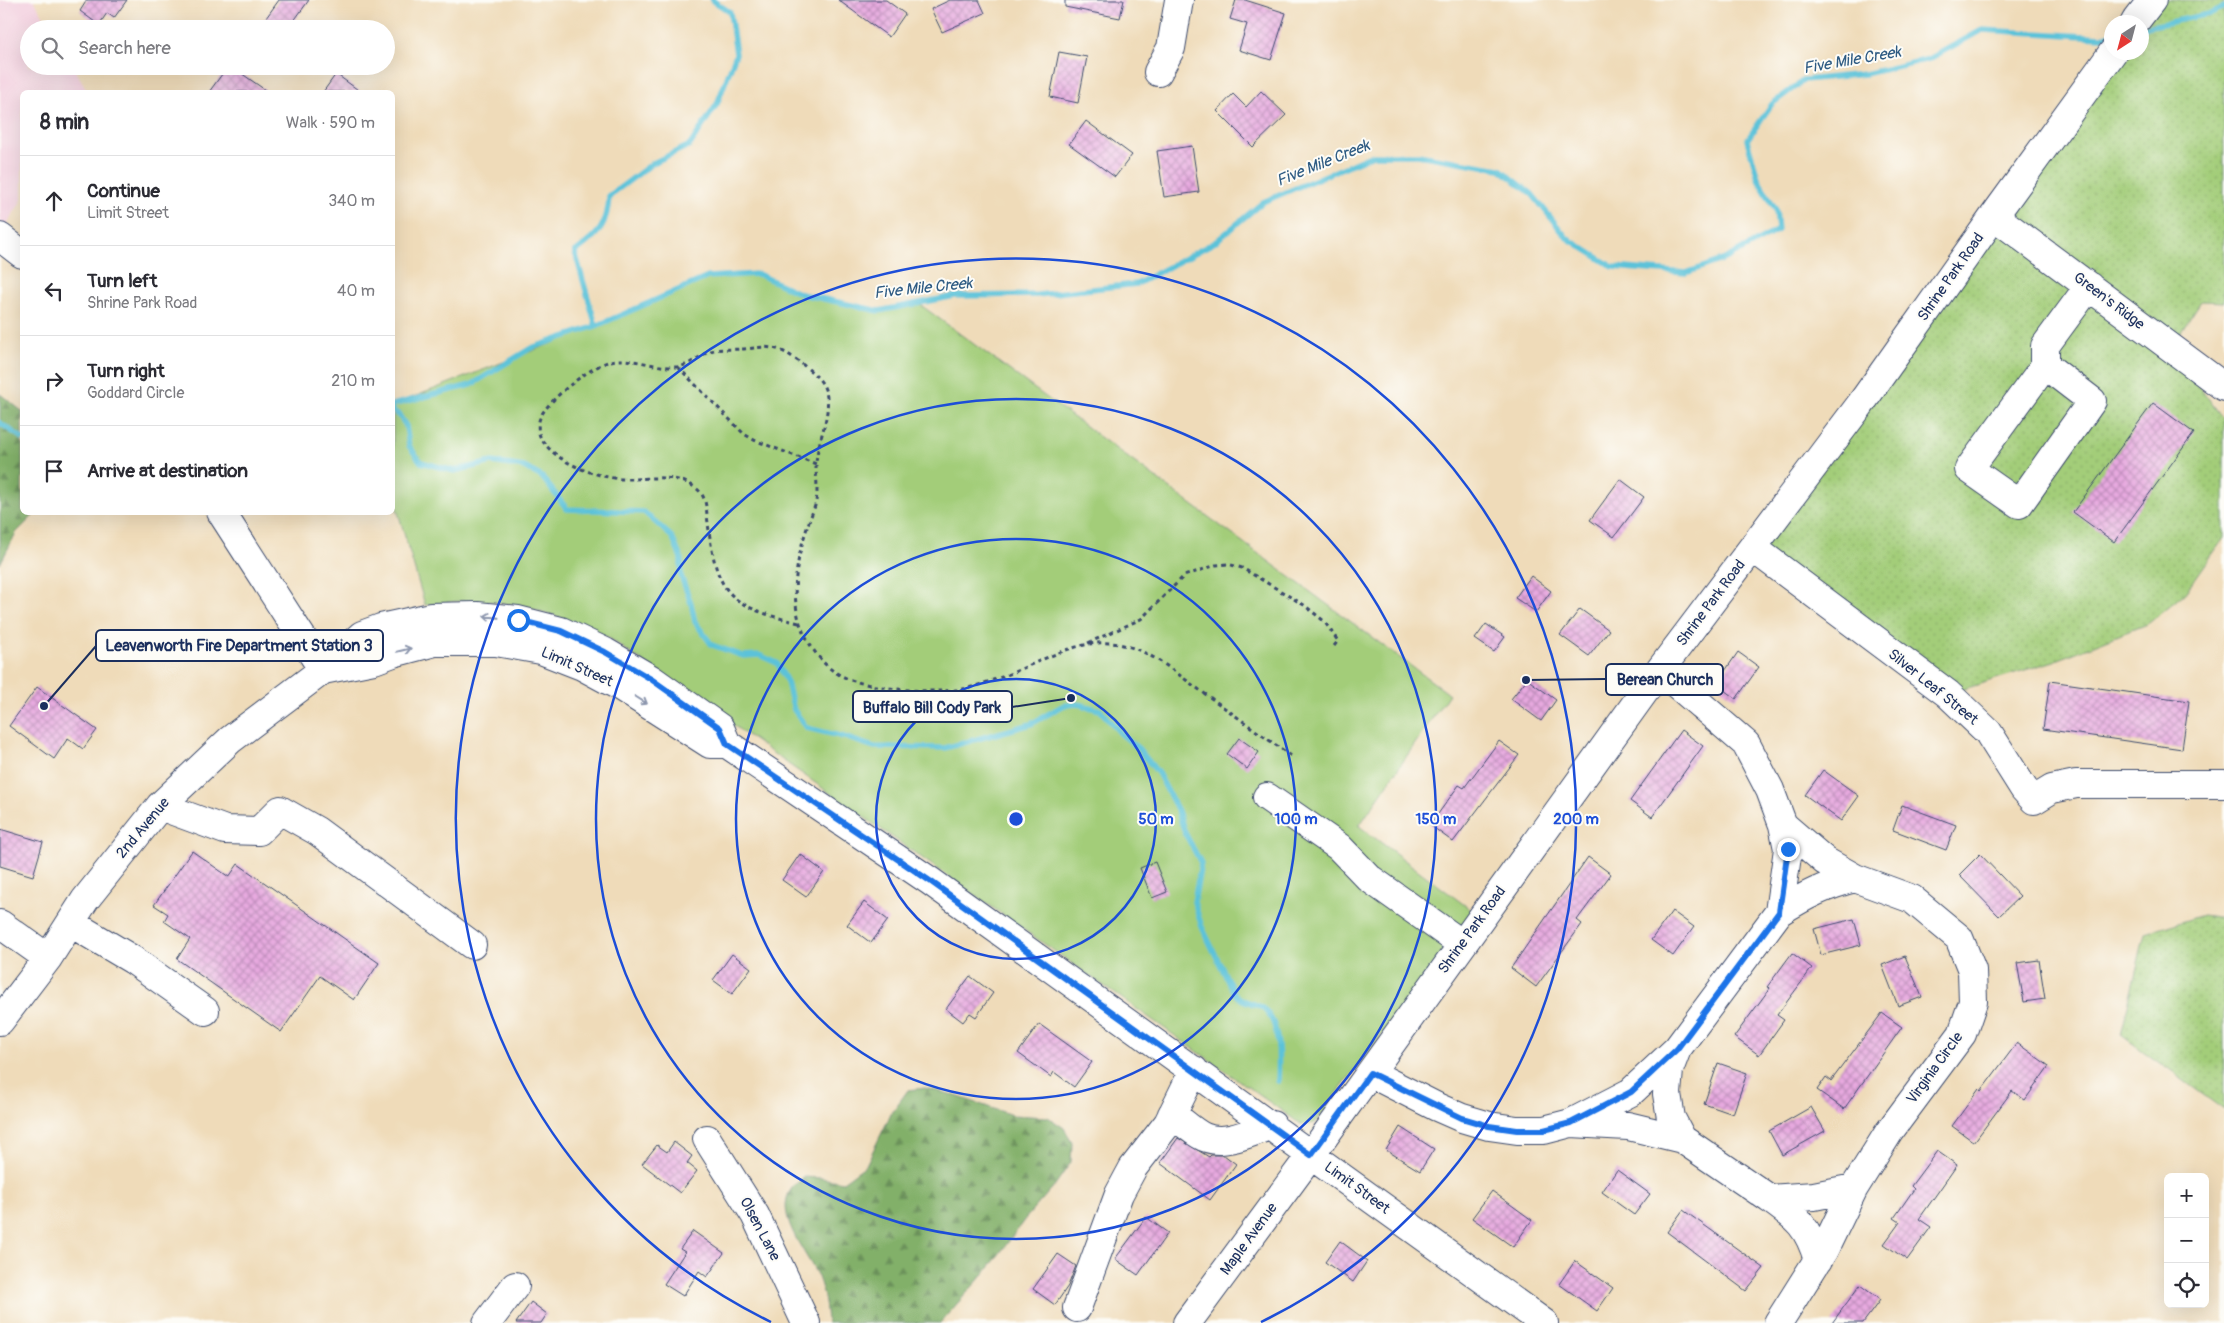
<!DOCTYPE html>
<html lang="en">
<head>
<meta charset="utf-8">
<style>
  body { margin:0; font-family:Pangolin,sans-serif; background:#f7f7f7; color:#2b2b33 }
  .controls { position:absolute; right:15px; bottom:15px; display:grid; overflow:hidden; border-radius:8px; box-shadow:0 5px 20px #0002 }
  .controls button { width:45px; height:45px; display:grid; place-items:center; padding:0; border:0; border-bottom:1px solid #e1e1e2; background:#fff; color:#2b2b33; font:25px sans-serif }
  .compass { position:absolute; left:2104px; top:15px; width:45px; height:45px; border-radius:50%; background:#fff; box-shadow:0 5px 20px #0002; rotate:216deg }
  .stop { position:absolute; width:15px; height:15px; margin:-11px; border:4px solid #1a73e8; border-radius:50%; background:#fff }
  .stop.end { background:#1a73e8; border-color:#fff; box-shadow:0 1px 5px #0008 }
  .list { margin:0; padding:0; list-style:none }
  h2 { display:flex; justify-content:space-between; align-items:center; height:65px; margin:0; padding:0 20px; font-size:21px }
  h2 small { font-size:16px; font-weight:400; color:#7c7c81 }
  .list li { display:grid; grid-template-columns:32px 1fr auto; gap:15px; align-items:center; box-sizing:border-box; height:90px; padding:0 20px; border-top:1px solid #e1e1e2 }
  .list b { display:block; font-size:19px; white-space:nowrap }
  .list p { margin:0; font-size:16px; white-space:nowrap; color:#7c7c81 }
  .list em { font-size:16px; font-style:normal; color:#7c7c81 }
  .icon { flex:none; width:28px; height:28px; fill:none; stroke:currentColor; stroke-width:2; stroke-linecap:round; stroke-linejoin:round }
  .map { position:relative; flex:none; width:2224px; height:1323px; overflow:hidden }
  .search { position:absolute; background:#fff; box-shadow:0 5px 20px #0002; left:20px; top:20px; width:375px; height:55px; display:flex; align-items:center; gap:12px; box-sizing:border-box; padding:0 18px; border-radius:28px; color:#7c7c81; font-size:19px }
  .panel { position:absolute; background:#fff; box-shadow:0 5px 20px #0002; left:20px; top:90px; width:375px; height:425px; border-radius:8px }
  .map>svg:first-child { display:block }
  .built { fill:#f3cfdf }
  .grass { fill:url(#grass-dots); stroke:#5f7e6c }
  .forest { fill:url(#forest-firs); stroke:#4e7064 }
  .green { fill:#a3cd79; stroke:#5f7e6c }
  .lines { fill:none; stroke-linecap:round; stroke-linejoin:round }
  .stream { stroke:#5cc2d9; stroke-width:5.5 }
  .building { fill:url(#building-cross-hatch) }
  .minor-casing { stroke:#3b496c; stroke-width:30 }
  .path { stroke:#3b496c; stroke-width:3; stroke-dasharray:4 4; stroke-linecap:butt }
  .minor { stroke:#fff; stroke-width:28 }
  .oneway { stroke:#8d97ae }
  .route { stroke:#1a73e8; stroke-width:6 }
  .ring { fill:none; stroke:#1d4ed8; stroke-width:2.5 }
  .labels { text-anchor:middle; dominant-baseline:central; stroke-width:4; stroke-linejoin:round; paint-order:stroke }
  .street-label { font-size:15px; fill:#1b2f5e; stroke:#fdfcf7 }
  .water-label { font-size:16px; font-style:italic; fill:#2e5b83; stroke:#fdfcf7 }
  .centre { fill:#1d4ed8; stroke:#fdfcf7; stroke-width:2.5 }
  .ring-label { font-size:15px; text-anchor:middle; font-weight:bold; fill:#1d4ed8; stroke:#fdfcf7; stroke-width:4; stroke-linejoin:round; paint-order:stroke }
  .leader { fill:none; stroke:#1b2f5e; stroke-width:2 }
  .callout-dot { fill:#1b2f5e; stroke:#fdfcf7; stroke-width:2 }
  .callout { fill:#fdfcf7; stroke:#1b2f5e; stroke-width:2 }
  .callout-label { font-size:16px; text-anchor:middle; font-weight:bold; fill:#1b2f5e }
</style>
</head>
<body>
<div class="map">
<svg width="2224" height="1323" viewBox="0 0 2224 1323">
  <defs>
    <pattern id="grass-dots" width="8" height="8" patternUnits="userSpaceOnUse" patternTransform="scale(1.25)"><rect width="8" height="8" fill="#a3cd79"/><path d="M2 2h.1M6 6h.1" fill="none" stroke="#8cb06b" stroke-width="1.8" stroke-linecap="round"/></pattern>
    <pattern id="forest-firs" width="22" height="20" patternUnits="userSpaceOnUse" patternTransform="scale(1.25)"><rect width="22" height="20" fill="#82b069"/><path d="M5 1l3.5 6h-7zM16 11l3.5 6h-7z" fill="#6a905a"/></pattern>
    <pattern id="building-cross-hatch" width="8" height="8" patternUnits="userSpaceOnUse" patternTransform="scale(1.25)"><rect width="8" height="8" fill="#e7a9df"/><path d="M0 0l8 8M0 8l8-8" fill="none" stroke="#ba8ab8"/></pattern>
  </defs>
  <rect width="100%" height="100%" fill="#fdfcf7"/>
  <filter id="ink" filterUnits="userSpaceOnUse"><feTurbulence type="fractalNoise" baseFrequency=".02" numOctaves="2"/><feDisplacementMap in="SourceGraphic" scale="10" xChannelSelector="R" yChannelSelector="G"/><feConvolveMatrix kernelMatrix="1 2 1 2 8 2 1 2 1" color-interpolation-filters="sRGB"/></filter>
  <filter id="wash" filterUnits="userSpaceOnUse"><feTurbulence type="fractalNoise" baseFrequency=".0096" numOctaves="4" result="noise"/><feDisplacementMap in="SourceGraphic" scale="20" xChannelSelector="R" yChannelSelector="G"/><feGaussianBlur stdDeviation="1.12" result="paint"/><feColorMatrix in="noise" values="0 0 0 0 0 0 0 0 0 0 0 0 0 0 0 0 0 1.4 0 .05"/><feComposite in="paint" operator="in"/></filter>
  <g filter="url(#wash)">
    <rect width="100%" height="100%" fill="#efdbb9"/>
    <path class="built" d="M 0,0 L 34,0 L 51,29 L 29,29 L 29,66 L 73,66 L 88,92 L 22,92 L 22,200 L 0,235 Z"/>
    <path class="grass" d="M 2152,0 L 2224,0 L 2224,302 L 2201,301 L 2171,347 L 2224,420 L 2224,538 L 2185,593 L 2149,623 L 2054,661 L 1948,694 L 1753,548 L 2113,53 L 2142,52 L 2142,22 Z
      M 2203,915 L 2224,918 L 2224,1110 L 2121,1035 L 2145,933 Z"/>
    <path class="forest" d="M 0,394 L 22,411 L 22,512 L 36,513 L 16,533 L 0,564 Z
      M 925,1088 L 950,1094 L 1012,1115 L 1048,1117 L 1064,1128 L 1072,1143 L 1071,1162 L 1055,1185 L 1025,1219 L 989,1268 L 940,1323 L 827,1323 C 826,1306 824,1293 818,1277 C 808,1254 772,1214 792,1188 C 795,1184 800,1181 803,1177 L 821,1178 L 843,1182 L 866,1165 L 892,1112 L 908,1090 Z"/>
    <path class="green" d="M 758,274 L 801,294 L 879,311 L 918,303 L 1449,694 L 1359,826 L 1474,912 L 1315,1123 L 1302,1125 L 609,638 C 568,619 521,601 475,601 C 459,600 442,603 425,605 L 393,495 L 393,405 L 596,326 L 708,277 Z"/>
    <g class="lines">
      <path class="stream" d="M 2142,28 L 2209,14 L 2224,7
        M 596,326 L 575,252 C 598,235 608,226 609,196 L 653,163 L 690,145 L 717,104 L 736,54 L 730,12 L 712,0
        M 392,405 L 471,385 L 531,348 L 596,326 L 708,277 L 758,274 L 801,294 L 879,311 L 955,296 L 1037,295 L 1137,284 L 1215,242 L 1263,202 L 1373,155 L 1418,155 L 1500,169 L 1532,194 L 1567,238 L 1613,267 L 1686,273 L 1725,259 L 1778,230 L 1776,210 L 1759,181 L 1747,140 L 1772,104 L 1804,80 L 1865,74 L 1929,59 L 1982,30 L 2102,37 L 2112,34
        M 392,410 L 399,415 L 406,426 L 409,446 L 421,462 L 454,471 L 492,462 L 524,467 L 542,477 L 567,509 L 644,512 L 672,537 L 681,558 L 681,576 L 691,603 L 695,622 L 712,645 L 743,656 L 759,655 L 777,663 L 787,682 L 794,710 L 807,728 L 844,737 L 874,747 L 945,748 L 1031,724 L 1064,705 L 1078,704 L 1100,710 L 1121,734 L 1138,748 L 1158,773 L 1178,811 L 1185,833 L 1201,863 L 1194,902 L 1202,927 L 1234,993 C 1245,1005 1254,1001 1264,1009 C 1281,1024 1279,1061 1278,1081
        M 0,423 L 22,438"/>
    </g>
    <g id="blocks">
      <path class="building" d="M 87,0 L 127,0 L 114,18 L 107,13 L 99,25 L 80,11 Z
        M 279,0 L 309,0 L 288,29 L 258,29 Z
        M 838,0 L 886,0 L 905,14 L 889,37 Z
        M 950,0 L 979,0 L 985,13 L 942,32 L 931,9 Z
        M 1065,0 L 1124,0 L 1120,18 L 1065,7 Z
        M 1236,0 L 1245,0 L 1286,13 L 1271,60 L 1239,50 L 1247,24 L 1230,19 Z
        M 1059,52 L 1087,57 L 1078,103 L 1050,97 Z
        M 228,66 L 231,66 L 268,92 L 209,92 Z
        M 336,74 L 361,92 L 323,92 Z
        M 1261,91 L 1286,115 L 1253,147 L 1217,111 L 1233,94 L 1246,107 Z
        M 1086,121 L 1132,155 L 1115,177 L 1069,144 Z
        M 1192,146 L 1199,192 L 1164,197 L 1157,151 Z
        M 2153,403 L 2194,433 L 2114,542 L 2073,512 Z
        M 1620,479 L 1644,497 L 1614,537 L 1590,520 Z
        M 1531,576 L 1551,591 L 1536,612 L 1515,598 Z
        M 1580,609 L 1609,630 L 1589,656 L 1560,635 Z
        M 1486,624 L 1505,637 L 1494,652 L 1475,639 Z
        M 1738,652 L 1759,667 L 1736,699 L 1716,684 Z
        M 1527,679 L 1556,700 L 1541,721 L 1511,699 Z
        M 2050,681 L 2189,701 L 2182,749 L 2043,729 Z
        M 37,687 L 97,730 L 83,749 L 68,738 L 54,759 L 9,726 Z
        M 1681,730 L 1703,746 L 1652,817 L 1630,801 Z
        M 1239,738 L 1259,752 L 1247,769 L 1227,754 Z
        M 1499,741 L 1519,755 L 1453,842 L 1430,825 L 1459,785 L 1464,788 Z
        M 1823,770 L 1859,796 L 1841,821 L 1805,795 Z
        M 1902,805 L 1956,825 L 1946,850 L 1893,830 Z
        M 0,829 L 43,842 L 33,876 L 0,866 Z
        M 192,851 L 229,877 L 238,864 L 379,963 L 354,1000 L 320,976 L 281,1032 L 177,959 L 190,939 L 164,921 L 168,914 L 154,905 Z
        M 800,854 L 824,872 L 806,897 L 782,880 Z
        M 1980,854 L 2020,896 L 1999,916 L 1959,875 Z
        M 1588,857 L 1611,874 L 1577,920 L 1582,924 L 1536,987 L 1511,968 Z
        M 1155,862 L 1167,892 L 1152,898 L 1140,868 Z
        M 864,902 L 888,920 L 871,943 L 847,925 Z
        M 1672,911 L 1694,927 L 1673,956 L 1651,940 Z
        M 1854,919 L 1861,945 L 1821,955 L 1814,929 Z
        M 1792,953 L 1812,968 L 1777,1015 L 1784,1020 L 1759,1055 L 1734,1037 L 1770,988 L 1767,987 Z
        M 732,954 L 751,968 L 732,994 L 713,980 Z
        M 1905,956 L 1922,997 L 1898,1006 L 1882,965 Z
        M 2039,960 L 2045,999 L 2024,1002 L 2017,963 Z
        M 970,976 L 993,993 L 976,1017 L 970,1013 L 963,1022 L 946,1009 Z
        M 1882,1013 L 1902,1027 L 1844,1109 L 1817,1090 L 1826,1077 L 1831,1081 Z
        M 1039,1024 L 1092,1062 L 1074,1087 L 1054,1072 L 1051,1077 L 1018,1053 Z
        M 2017,1043 L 2049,1066 L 2025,1100 L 2012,1091 L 1974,1142 L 1952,1126 L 1979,1089 L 1981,1091 Z
        M 1718,1063 L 1747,1073 L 1733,1114 L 1704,1104 Z
        M 1811,1107 L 1825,1131 L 1782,1155 L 1769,1131 Z
        M 1400,1127 L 1434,1149 L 1420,1171 L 1386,1150 Z
        M 1178,1138 L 1209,1157 L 1211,1155 L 1224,1155 L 1236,1164 L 1210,1200 L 1160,1163 Z
        M 674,1142 L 692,1156 L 687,1163 L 697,1171 L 680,1193 L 642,1164 L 657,1145 L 667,1152 Z
        M 1937,1151 L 1957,1165 L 1919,1219 L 1931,1227 L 1907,1260 L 1884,1244 L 1900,1222 L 1894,1218 L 1914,1189 L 1911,1186 Z
        M 1617,1170 L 1650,1194 L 1634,1215 L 1602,1192 Z
        M 1492,1191 L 1532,1220 L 1513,1247 L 1472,1218 Z
        M 1683,1210 L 1764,1268 L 1746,1291 L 1667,1232 Z
        M 1146,1217 L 1168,1233 L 1138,1275 L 1115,1259 Z
        M 693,1231 L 724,1253 L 707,1277 L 699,1271 L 683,1296 L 664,1284 L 685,1252 L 680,1249 Z
        M 1340,1241 L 1367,1261 L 1353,1282 L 1325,1262 Z
        M 1058,1254 L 1076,1266 L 1068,1286 L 1055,1305 L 1033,1289 Z
        M 1575,1261 L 1613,1288 L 1597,1311 L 1559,1284 Z
        M 1860,1285 L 1880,1300 L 1863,1323 L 1832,1323 Z
        M 531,1302 L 547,1314 L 541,1323 L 516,1323 Z"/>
    </g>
  </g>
  <g filter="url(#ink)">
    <use href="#blocks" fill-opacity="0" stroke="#3b496c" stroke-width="1"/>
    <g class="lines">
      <defs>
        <path id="minor" d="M 2135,22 L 2152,0
          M 1158,72 L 1171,48 L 1179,0
          M 1994,216 L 2224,387
          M 0,237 L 22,254
          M 2045,365 L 1969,469 L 2019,504 L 2092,401 L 2045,365 L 2045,346 L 2089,286
          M 221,512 L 323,670
          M 1753,548 L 1948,694 L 1988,732 L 2024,789 L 2034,800 L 2052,789 L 2076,784 L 2224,784
          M 323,670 L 374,660 L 393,653 L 435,642 L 496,642 L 541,650 L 582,666 L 621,687 L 710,744 L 727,744
          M 1267,797 L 1339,847 L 1369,878 L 1462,944
          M 160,806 L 225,830 L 259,831 L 280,810 L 317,831 L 472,945
          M 1779,912 C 1806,895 1824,886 1855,878
          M 71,923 L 133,960 L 205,1011
          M 0,924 L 48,958
          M 0,1021 L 48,958 L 85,900 L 160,806 L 230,740 L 323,670 L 362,635 L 381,628 L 431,617 L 477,616 L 518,620 L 561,631 L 605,652 L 651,679 L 720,728 L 727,744 L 930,881 L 1544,1323
          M 1677,1049 L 1669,1070 L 1667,1094 L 1671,1118 L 1682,1139 L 1770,1199 L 1814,1196 L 1854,1188
          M 1370,1073 L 1437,1107 L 1462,1118 L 1489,1126 L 1517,1130 L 1544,1130 L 1571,1123 L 1628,1126 L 1682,1139
          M 1172,1114 C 1182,1121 1193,1132 1204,1137 C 1225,1146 1251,1132 1272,1125
          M 1571,1123 L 1631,1092 L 1677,1049 L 1779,912 L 1788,849 L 1783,825 L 1770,790 L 1746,744 L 1660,670
          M 707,1139 L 755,1215 L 806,1323
          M 1770,1199 C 1798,1219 1808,1226 1818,1260
          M 1077,1308 L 1119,1194 L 1133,1168 L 1168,1123 L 1194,1070
          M 487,1323 L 515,1286
          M 1187,1323 L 1311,1155 L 1660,670 L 1860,405 L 1994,216 L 2113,52
          M 1778,1323 L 1824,1250 L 1854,1188 L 1889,1132 L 1962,1034 L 1973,1002 L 1972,970 L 1959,938 L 1912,899 L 1855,878 L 1825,861 L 1783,825"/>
      </defs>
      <use href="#minor" class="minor-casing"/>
      <path class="path" d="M 678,367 L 744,434 L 754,440 L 816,464
        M 799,623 C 722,605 716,590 707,515 C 706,504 705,495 696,488 C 673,472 648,480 622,479 C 596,477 557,463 542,440 C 538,434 537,425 540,418 C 547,400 597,360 617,360 C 637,359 657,368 677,367 C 692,365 698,356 711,351 C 719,348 732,350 741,349 C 750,349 763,346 772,348 C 787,350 805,366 816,376 C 839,398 821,430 817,455 C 814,470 819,485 816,501 C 815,508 811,515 809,522 C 795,562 786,609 811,646 C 819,659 830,671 844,677 C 868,689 929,693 956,690 C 968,689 982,684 993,680 C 1034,667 1079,634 1123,645 C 1153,652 1177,674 1201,691 C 1232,713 1263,736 1294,758
        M 1088,643 L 1141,619 L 1184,576 L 1216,565 L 1228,564 L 1242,568 L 1304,605 L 1324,621 L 1338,641 L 1334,646"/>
      <use href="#minor" class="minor"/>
    </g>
    <defs><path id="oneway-shaft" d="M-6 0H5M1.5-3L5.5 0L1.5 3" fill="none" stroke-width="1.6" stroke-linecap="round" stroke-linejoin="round" transform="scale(1.25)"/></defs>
    <g class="oneway">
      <use href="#oneway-shaft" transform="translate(491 617) rotate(-174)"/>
      <use href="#oneway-shaft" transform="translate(404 650) rotate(-14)"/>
      <use href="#oneway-shaft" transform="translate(641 700) rotate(32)"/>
    </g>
  </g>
  <g class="lines" filter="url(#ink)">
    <path class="route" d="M 518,620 L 561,631 L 605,652 L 651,679 L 720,728 L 727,744 L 930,881 L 1311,1155 L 1370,1073 L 1462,1118 L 1489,1126 L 1517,1130 L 1544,1130 L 1571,1123 L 1631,1092 L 1677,1049 L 1779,912 L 1788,849"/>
  </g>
  <g class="ring">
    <circle cx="1016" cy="819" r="140"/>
    <circle cx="1016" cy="819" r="280"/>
    <circle cx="1016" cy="819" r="420"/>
    <path d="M771 1322A560 560 0 1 1 1261 1322"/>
  </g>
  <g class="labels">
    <g class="street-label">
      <text transform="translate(1951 277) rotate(-55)">Shrine Park Road</text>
      <text transform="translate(2109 301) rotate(37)">Green's Ridge</text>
      <text transform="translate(1711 603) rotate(-53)">Shrine Park Road</text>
      <text transform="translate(577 667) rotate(24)">Limit Street</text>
      <text transform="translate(1933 687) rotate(39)">Silver Leaf Street</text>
      <text transform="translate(143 828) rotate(-50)">2nd Avenue</text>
      <text transform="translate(1472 930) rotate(-54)">Shrine Park Road</text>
      <text transform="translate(1935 1068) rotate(-54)">Virginia Circle</text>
      <text transform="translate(1357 1188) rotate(36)">Limit Street</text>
      <text transform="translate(760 1229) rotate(62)">Olsen Lane</text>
      <text transform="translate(1249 1239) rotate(-54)">Maple Avenue</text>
    </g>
    <g class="water-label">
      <text transform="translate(1852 60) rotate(-10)">Five Mile Creek</text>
      <text transform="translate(1323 163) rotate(-22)">Five Mile Creek</text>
      <text transform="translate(923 288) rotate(-6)">Five Mile Creek</text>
    </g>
  </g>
  <circle cx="1016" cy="819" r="8" class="centre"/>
  <g class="ring-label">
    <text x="1156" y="824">50 m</text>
    <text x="1296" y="824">100 m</text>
    <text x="1436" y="824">150 m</text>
    <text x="1576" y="824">200 m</text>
  </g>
  <path class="leader" d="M44 706L96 646M1526 680L1606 679M1071 698L1012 707"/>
  <g class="callout-dot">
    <circle cx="44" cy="706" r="5"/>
    <circle cx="1526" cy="680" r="5"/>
    <circle cx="1071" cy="698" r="5"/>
  </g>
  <g class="callout">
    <rect x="96" y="630" width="287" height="31" rx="5"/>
    <rect x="1606" y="664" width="117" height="31" rx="5"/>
    <rect x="853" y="691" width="159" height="31" rx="5"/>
  </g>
  <g class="callout-label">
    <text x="239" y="651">Leavenworth Fire Department Station 3</text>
    <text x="1665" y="685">Berean Church</text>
    <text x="932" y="713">Buffalo Bill Cody Park</text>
  </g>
</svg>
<div class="controls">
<button>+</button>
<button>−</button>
<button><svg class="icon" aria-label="locate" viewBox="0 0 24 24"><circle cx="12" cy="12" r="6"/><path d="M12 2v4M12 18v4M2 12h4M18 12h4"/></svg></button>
</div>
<svg class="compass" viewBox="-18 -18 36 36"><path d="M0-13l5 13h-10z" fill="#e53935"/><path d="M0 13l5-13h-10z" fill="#7c7c81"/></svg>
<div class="stop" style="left:518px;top:620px"></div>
<div class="stop end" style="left:1788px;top:849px"></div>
<div class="search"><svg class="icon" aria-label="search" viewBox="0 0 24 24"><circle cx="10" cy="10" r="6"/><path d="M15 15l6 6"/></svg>Search here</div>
<section class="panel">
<h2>8 min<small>Walk · 590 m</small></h2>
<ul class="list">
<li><svg class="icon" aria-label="ahead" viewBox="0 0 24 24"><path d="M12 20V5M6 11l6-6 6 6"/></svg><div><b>Continue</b><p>Limit Street</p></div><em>340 m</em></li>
<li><svg class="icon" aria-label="left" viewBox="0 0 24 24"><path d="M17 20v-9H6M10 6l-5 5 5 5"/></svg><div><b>Turn left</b><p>Shrine Park Road</p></div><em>40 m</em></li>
<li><svg class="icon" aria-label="right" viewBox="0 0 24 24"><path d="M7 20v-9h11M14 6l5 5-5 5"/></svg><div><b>Turn right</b><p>Goddard Circle</p></div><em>210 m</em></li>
<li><svg class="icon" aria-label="arrive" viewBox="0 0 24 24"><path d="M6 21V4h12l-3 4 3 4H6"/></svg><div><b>Arrive at destination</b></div></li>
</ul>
</section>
</div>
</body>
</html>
